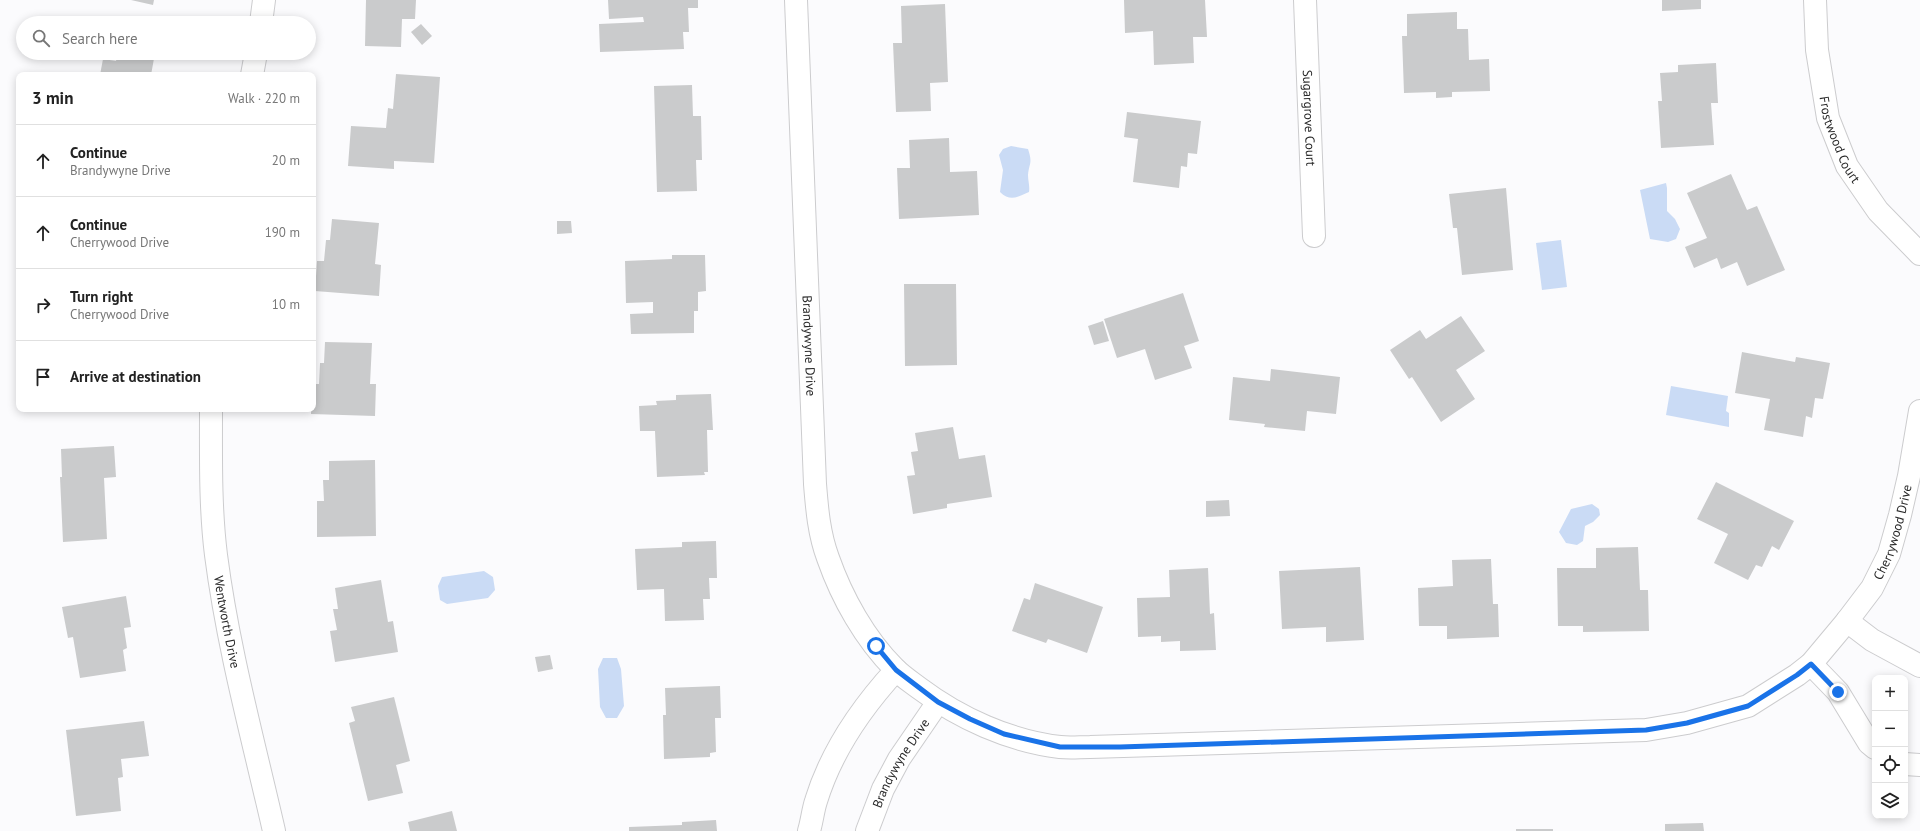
<!DOCTYPE html>
<html lang="en">
<head>
<meta charset="utf-8">
<style>
  body { margin:0; font-family:"PT Sans",sans-serif; background:#f6f6f6; color:#222 }
  .controls { position:absolute; right:12px; bottom:12px; display:grid; overflow:hidden; border-radius:8px; box-shadow:0 2px 10px #0003 }
  .controls button { width:36px; height:36px; display:grid; place-items:center; padding:0; border:0; border-bottom:1px solid #e0e0e0; background:#fff; color:#222; font:20px sans-serif }
  .stop { position:absolute; width:12px; height:12px; margin:-9px; border:3px solid #1a73e8; border-radius:50%; background:#fff }
  .stop.end { background:#1a73e8; border-color:#fff; box-shadow:0 1px 4px #0008 }
  .list { margin:0; padding:0; list-style:none }
  h2 { display:flex; justify-content:space-between; align-items:center; height:52px; margin:0; padding:0 16px; font-size:17px }
  h2 small { font-size:13px; font-weight:400; color:#767676 }
  .list li { display:grid; grid-template-columns:26px 1fr auto; gap:12px; align-items:center; box-sizing:border-box; height:72px; padding:0 16px; border-top:1px solid #e0e0e0 }
  .list b { display:block; font-size:15px; white-space:nowrap }
  .list p { margin:0; font-size:13px; white-space:nowrap; color:#767676 }
  .list em { font-size:13px; font-style:normal; color:#767676 }
  .icon { flex:none; width:22px; height:22px; fill:none; stroke:currentColor; stroke-width:2; stroke-linecap:round; stroke-linejoin:round }
  .map { position:relative; flex:none; width:1920px; height:831px; overflow:hidden }
  .search { position:absolute; background:#fff; box-shadow:0 2px 10px #0003; left:16px; top:16px; width:300px; height:44px; display:flex; align-items:center; gap:10px; box-sizing:border-box; padding:0 14px; border-radius:22px; color:#767676; font-size:15px }
  .panel { position:absolute; background:#fff; box-shadow:0 2px 10px #0003; left:16px; top:72px; width:300px; height:340px; border-radius:8px }
  .map>svg:first-child { display:block }
  .water { fill:#cadbf5 }
  .building { fill:#cacbcc }
  .lines { fill:none; stroke-linecap:round; stroke-linejoin:round }
  .minor-casing { stroke:#ccccce; stroke-width:24 }
  .minor { stroke:#fff; stroke-width:22 }
  .route { stroke:#1a73e8; stroke-width:5 }
  .labels { text-anchor:middle; dominant-baseline:central; stroke-width:3; stroke-linejoin:round; paint-order:stroke }
  .street-label { font-size:13px; fill:#292929; stroke:#fff }
</style>
</head>
<body>
<div class="map">
<svg width="1920" height="831" viewBox="0 0 1920 831">
  <rect width="100%" height="100%" fill="#fbfbfd"/>
  <path class="water" d="M 1011,146 L 1028,149 C 1033,164 1029,163 1028,175 C 1028,181 1030,186 1029,192 C 1018,197 1010,202 1000,192 L 1003,170 L 999,155 L 1003,149 Z
    M 1666,183 L 1667,188 L 1667,211 L 1675,219 L 1680,229 L 1676,239 L 1668,242 L 1650,239 L 1640,190 Z
    M 1561,240 L 1567,287 L 1542,290 L 1536,243 Z
    M 1671,386 L 1728,396 L 1726,411 L 1729,413 L 1729,427 L 1666,415 Z
    M 1592,504 L 1599,509 L 1600,515 L 1593,522 L 1585,526 L 1583,541 L 1577,545 L 1566,543 L 1559,532 L 1571,509 Z
    M 484,571 L 493,577 L 495,590 L 488,598 L 447,604 L 440,600 L 438,586 L 442,577 Z
    M 603,658 L 617,658 L 621,669 L 624,706 L 617,718 L 606,718 L 600,707 L 598,669 Z"/>
  <path class="building" d="M 131,0 L 154,0 L 153,5 Z
    M 366,0 L 416,0 L 415,19 L 402,19 L 401,47 L 365,46 Z
    M 608,0 L 698,0 L 698,8 L 688,8 L 689,32 L 683,32 L 684,49 L 600,52 L 599,24 L 644,22 L 643,17 L 609,19 Z
    M 1124,0 L 1205,0 L 1207,37 L 1193,37 L 1194,63 L 1154,65 L 1153,31 L 1125,33 Z
    M 1662,0 L 1701,0 L 1701,9 L 1662,11 Z
    M 945,4 L 948,82 L 930,83 L 931,111 L 896,112 L 893,43 L 902,43 L 901,6 Z
    M 1457,12 L 1457,29 L 1468,29 L 1469,60 L 1489,59 L 1490,91 L 1452,92 L 1452,97 L 1436,98 L 1436,92 L 1404,93 L 1402,36 L 1407,36 L 1407,14 Z
    M 421,24 L 432,36 L 422,45 L 411,32 Z
    M 118,53 L 155,53 L 151,75 L 100,75 L 103,59 L 116,61 Z
    M 1716,63 L 1718,103 L 1711,103 L 1714,145 L 1661,148 L 1658,101 L 1662,101 L 1660,73 L 1678,72 L 1678,65 Z
    M 396,74 L 440,77 L 434,163 L 394,161 L 394,169 L 348,166 L 351,126 L 386,128 L 388,108 L 393,109 Z
    M 692,85 L 693,116 L 701,116 L 702,160 L 696,160 L 697,191 L 657,192 L 654,86 Z
    M 1127,112 L 1201,121 L 1197,154 L 1188,153 L 1187,167 L 1181,166 L 1179,188 L 1133,182 L 1138,139 L 1124,137 Z
    M 949,138 L 950,172 L 977,171 L 979,215 L 899,219 L 897,168 L 910,168 L 909,140 Z
    M 1731,174 L 1747,210 L 1757,206 L 1785,270 L 1747,286 L 1737,262 L 1721,269 L 1717,258 L 1694,268 L 1685,247 L 1707,238 L 1687,193 Z
    M 1506,188 L 1513,270 L 1462,275 L 1457,228 L 1453,228 L 1449,194 Z
    M 332,219 L 379,223 L 375,264 L 381,265 L 379,296 L 315,291 L 317,261 L 324,261 L 326,240 L 330,240 Z
    M 557,221 L 571,221 L 572,233 L 557,234 Z
    M 672,255 L 705,255 L 706,291 L 698,292 L 698,311 L 694,311 L 694,333 L 631,334 L 630,314 L 653,313 L 653,302 L 626,303 L 625,261 L 672,259 Z
    M 904,284 L 956,284 L 957,365 L 905,366 Z
    M 1183,293 L 1199,341 L 1184,346 L 1192,368 L 1155,380 L 1145,349 L 1117,358 L 1104,319 Z
    M 1461,316 L 1485,351 L 1456,370 L 1475,399 L 1441,422 L 1412,377 L 1409,379 L 1390,350 L 1420,330 L 1426,339 Z
    M 1103,321 L 1109,341 L 1094,345 L 1088,326 Z
    M 325,342 L 372,343 L 370,384 L 376,384 L 375,416 L 311,414 L 311,409 L 313,409 L 313,384 L 319,384 L 320,363 L 324,363 Z
    M 1742,352 L 1795,362 L 1796,357 L 1830,363 L 1823,399 L 1815,398 L 1812,418 L 1806,416 L 1803,437 L 1764,430 L 1770,399 L 1735,393 Z
    M 1271,369 L 1340,377 L 1336,414 L 1307,411 L 1305,431 L 1264,427 L 1265,424 L 1229,420 L 1233,377 L 1270,381 Z
    M 711,394 L 713,430 L 707,430 L 708,472 L 704,472 L 705,475 L 657,477 L 655,431 L 640,431 L 639,406 L 657,405 L 656,401 L 676,400 L 676,395 Z
    M 953,427 L 959,459 L 985,455 L 992,497 L 947,504 L 947,508 L 913,514 L 907,476 L 915,475 L 911,452 L 918,451 L 915,433 Z
    M 114,446 L 116,477 L 104,478 L 107,539 L 63,542 L 60,477 L 62,477 L 61,449 Z
    M 375,460 L 376,536 L 317,537 L 317,501 L 324,501 L 323,480 L 329,480 L 329,461 Z
    M 1716,482 L 1794,521 L 1779,550 L 1772,546 L 1762,567 L 1756,565 L 1748,580 L 1714,563 L 1728,534 L 1697,519 Z
    M 1229,500 L 1230,516 L 1206,517 L 1206,501 Z
    M 716,541 L 717,578 L 709,578 L 710,599 L 703,599 L 704,620 L 665,621 L 664,589 L 637,590 L 635,549 L 682,547 L 682,542 Z
    M 1638,547 L 1640,590 L 1648,590 L 1649,631 L 1583,632 L 1583,626 L 1558,626 L 1557,568 L 1596,568 L 1596,548 Z
    M 1491,559 L 1493,604 L 1498,604 L 1499,637 L 1447,639 L 1447,626 L 1419,626 L 1418,588 L 1453,586 L 1452,560 Z
    M 1360,567 L 1364,640 L 1326,642 L 1326,627 L 1282,629 L 1279,571 Z
    M 1208,568 L 1210,614 L 1214,613 L 1216,650 L 1180,651 L 1180,641 L 1161,642 L 1161,636 L 1138,637 L 1137,598 L 1170,597 L 1169,570 Z
    M 381,580 L 388,622 L 393,621 L 398,652 L 335,662 L 330,631 L 337,630 L 333,609 L 338,609 L 335,588 Z
    M 1035,583 L 1103,607 L 1087,653 L 1048,639 L 1046,643 L 1012,631 L 1024,598 L 1030,600 Z
    M 126,596 L 131,627 L 124,628 L 127,648 L 123,650 L 126,671 L 80,678 L 73,637 L 68,638 L 62,607 Z
    M 550,655 L 553,669 L 538,672 L 535,657 Z
    M 720,686 L 721,718 L 715,718 L 716,752 L 710,753 L 710,757 L 664,759 L 663,715 L 666,715 L 665,688 Z
    M 394,697 L 410,761 L 396,765 L 403,793 L 368,801 L 349,723 L 355,721 L 351,707 Z
    M 144,721 L 149,756 L 121,759 L 123,777 L 118,778 L 121,811 L 76,816 L 66,730 Z
    M 452,811 L 457,831 L 410,831 L 408,822 Z
    M 716,820 L 717,831 L 629,831 L 629,827 L 682,825 L 682,822 Z
    M 1703,823 L 1704,831 L 1665,831 L 1665,824 Z
    M 1516,829 L 1553,829 L 1553,831 L 1516,831 Z"/>
  <g class="lines">
    <defs>
      <g id="minor">
        <path id="s1" d="M 796,0 L 815,484 C 817,509 819,534 828,558 C 842,598 865,639 895,669 C 902,676 911,682 919,688 C 959,718 1009,741 1060,747 C 1070,748 1080,747 1090,747 L 1646,730 L 1687,723 L 1748,706 L 1797,675 L 1811,664 L 1847,621 L 1872,588 L 1889,554 L 1900,515 L 1909,476 L 1920,411"/>
        <path id="s2" d="M 1305,0 L 1314,236"/>
        <path id="s3" d="M 1815,0 L 1817,50 L 1828,118 L 1847,166 L 1878,211 L 1920,254"/>
        <path d="M 261,23 L 264,0"/>
        <path d="M 252,75 L 256,53"/>
        <path id="s4" d="M 211,409 C 211,457 210,507 216,555 C 228,648 253,739 274,831"/>
        <path d="M 1847,621 L 1872,640 L 1920,666"/>
        <path d="M 1811,664 L 1838,692 L 1869,743 L 1875,748"/>
        <path d="M 1905,764 L 1920,765"/>
        <path d="M 809,831 C 812,821 813,810 816,801 C 831,752 862,707 896,670"/>
        <path id="s5" d="M 867,831 L 883,789 L 899,759 L 938,702"/>
      </g>
    </defs>
    <use href="#minor" class="minor-casing"/>
    <use href="#minor" class="minor"/>
  </g>
  <g class="lines">
    <path class="route" d="M 876,646 L 896,670 L 938,702 L 970,719 L 1004,734 L 1060,747 L 1120,747 L 1646,730 L 1687,723 L 1748,706 L 1797,675 L 1811,664 L 1838,692"/>
  </g>
  <g class="labels">
    <g class="street-label">
      <text stroke="none"><textPath href="#s2" startOffset="118">Sugargrove Court</textPath></text>
      <text stroke="none"><textPath href="#s3" startOffset="143">Frostwood Court</textPath></text>
      <text stroke="none"><textPath href="#s1" startOffset="346">Brandywyne Drive</textPath></text>
      <text stroke="none"><textPath href="#s1" startOffset="1800">Cherrywood Drive</textPath></text>
      <text stroke="none"><textPath href="#s4" startOffset="214">Wentworth Drive</textPath></text>
      <text stroke="none"><textPath href="#s5" startOffset="76">Brandywyne Drive</textPath></text>
    </g>
  </g>
</svg>
<div class="controls">
<button>+</button>
<button>−</button>
<button><svg class="icon" aria-label="locate" viewBox="0 0 24 24"><circle cx="12" cy="12" r="6"/><path d="M12 2v4M12 18v4M2 12h4M18 12h4"/></svg></button>
<button><svg class="icon" aria-label="layers" viewBox="0 0 24 24"><path d="M12 4l9 5-9 5-9-5zM3 14l9 5 9-5"/></svg></button>
</div>
<div class="stop" style="left:876px;top:646px"></div>
<div class="stop end" style="left:1838px;top:692px"></div>
<div class="search"><svg class="icon" aria-label="search" viewBox="0 0 24 24"><circle cx="10" cy="10" r="6"/><path d="M15 15l6 6"/></svg>Search here</div>
<section class="panel">
<h2>3 min<small>Walk · 220 m</small></h2>
<ul class="list">
<li><svg class="icon" aria-label="ahead" viewBox="0 0 24 24"><path d="M12 20V5M6 11l6-6 6 6"/></svg><div><b>Continue</b><p>Brandywyne Drive</p></div><em>20 m</em></li>
<li><svg class="icon" aria-label="ahead" viewBox="0 0 24 24"><path d="M12 20V5M6 11l6-6 6 6"/></svg><div><b>Continue</b><p>Cherrywood Drive</p></div><em>190 m</em></li>
<li><svg class="icon" aria-label="right" viewBox="0 0 24 24"><path d="M7 20v-9h11M14 6l5 5-5 5"/></svg><div><b>Turn right</b><p>Cherrywood Drive</p></div><em>10 m</em></li>
<li><svg class="icon" aria-label="arrive" viewBox="0 0 24 24"><path d="M6 21V4h12l-3 4 3 4H6"/></svg><div><b>Arrive at destination</b></div></li>
</ul>
</section>
</div>
</body>
</html>
